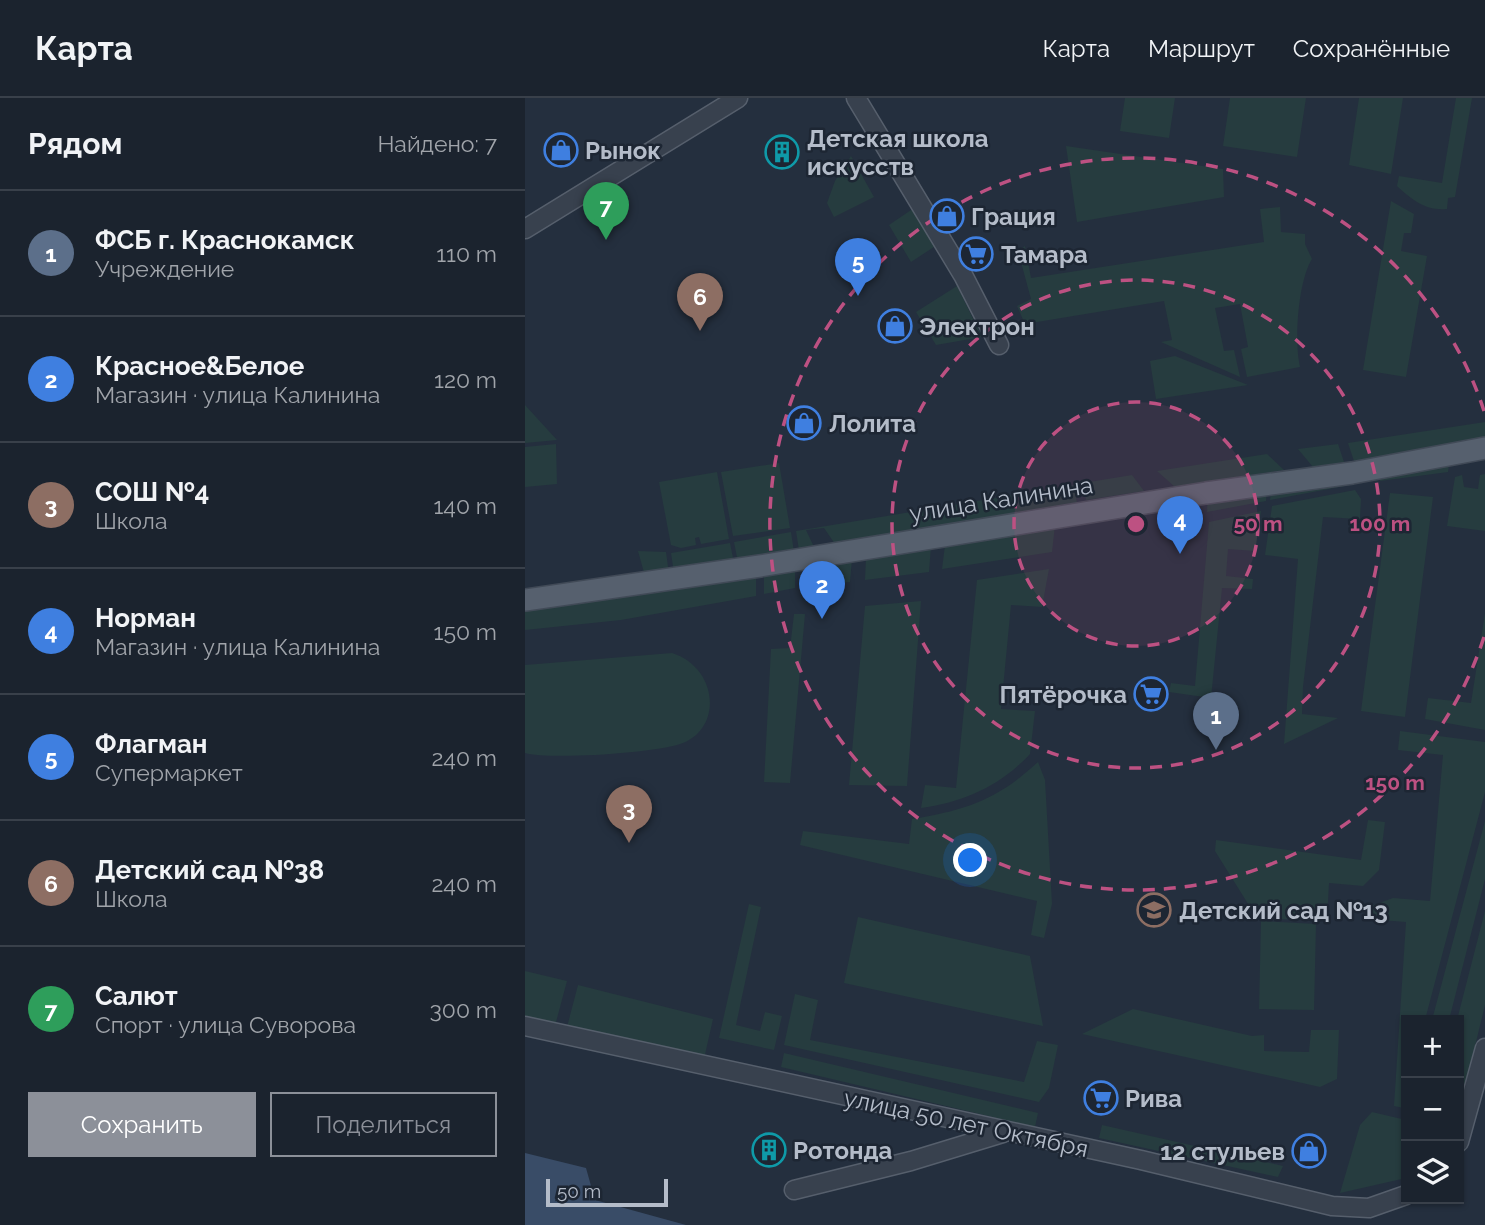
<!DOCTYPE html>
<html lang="ru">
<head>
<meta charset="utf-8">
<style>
  body { margin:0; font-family:Raleway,sans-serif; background:#282f3a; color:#f1f3f6 }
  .controls { position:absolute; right:21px; bottom:21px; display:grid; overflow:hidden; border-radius:0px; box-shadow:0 2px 5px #0004 }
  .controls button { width:63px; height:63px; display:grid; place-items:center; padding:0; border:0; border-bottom:2px solid #39404a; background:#1b232e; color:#f1f3f6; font:35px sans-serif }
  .scale { position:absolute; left:21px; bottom:18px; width:122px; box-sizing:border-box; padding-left:7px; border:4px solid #b4bcc9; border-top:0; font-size:19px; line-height:24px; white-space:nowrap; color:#b4bcc9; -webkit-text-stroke:5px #1d2633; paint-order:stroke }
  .you { position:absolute; left:446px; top:763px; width:24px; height:24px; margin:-18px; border:5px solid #fff; border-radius:50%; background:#1a73e8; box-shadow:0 0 0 10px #1a73e833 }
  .badge { display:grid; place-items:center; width:46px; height:46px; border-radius:50%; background:#8c9099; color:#fff; font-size:23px; font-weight:700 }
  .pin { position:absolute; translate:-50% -58px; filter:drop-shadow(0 2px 4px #0008) }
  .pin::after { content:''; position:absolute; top:37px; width:24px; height:21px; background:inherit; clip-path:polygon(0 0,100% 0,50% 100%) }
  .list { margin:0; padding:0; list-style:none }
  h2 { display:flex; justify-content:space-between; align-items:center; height:91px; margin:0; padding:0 28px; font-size:30px }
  h2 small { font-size:23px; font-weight:400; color:#a0a4aa }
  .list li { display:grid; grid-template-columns:46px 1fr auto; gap:21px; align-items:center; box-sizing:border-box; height:126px; padding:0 28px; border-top:2px solid #39404a }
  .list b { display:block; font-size:26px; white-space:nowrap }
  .list p { margin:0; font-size:23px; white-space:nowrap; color:#a0a4aa }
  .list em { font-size:23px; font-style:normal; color:#a0a4aa }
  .actions { display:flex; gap:14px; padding:21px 28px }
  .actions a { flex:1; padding:16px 0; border:2px solid #8c9099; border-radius:0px; text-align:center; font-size:24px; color:#8c9099 }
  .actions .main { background:#8c9099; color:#fff }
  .icon { flex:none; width:38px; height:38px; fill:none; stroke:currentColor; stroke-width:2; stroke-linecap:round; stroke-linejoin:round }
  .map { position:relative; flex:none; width:960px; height:1127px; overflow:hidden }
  header { display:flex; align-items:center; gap:42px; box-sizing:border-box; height:98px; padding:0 35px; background:#1b232e; border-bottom:2px solid #39404a }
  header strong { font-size:33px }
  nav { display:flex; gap:38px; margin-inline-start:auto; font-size:24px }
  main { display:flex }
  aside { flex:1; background:#1b232e }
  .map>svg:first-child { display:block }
  .green { fill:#263c3f }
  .water { fill:#394c67 }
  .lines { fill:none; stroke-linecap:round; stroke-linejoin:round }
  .minor-casing { stroke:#565f6c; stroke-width:21 }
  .major-casing { stroke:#414a57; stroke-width:24 }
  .minor { stroke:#38414e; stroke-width:18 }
  .major { stroke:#56606e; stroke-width:21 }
  .ring { fill:none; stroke:#bd5182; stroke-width:3.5; stroke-dasharray:12 9 }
  .labels { text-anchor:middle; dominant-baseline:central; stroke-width:5; stroke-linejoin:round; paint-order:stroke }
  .poi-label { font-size:24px; font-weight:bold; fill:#b4bcc9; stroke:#1d2633; text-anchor:start }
  .street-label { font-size:24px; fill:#b4bcc9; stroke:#1d2633 }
  .centre { fill:#bd5182; stroke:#1d2633; stroke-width:3.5 }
  .ring-label { font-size:21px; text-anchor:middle; font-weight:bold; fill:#bd5182; stroke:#1d2633; stroke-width:5; stroke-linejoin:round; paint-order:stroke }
</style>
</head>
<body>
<header>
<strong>Карта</strong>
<nav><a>Карта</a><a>Маршрут</a><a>Сохранённые</a></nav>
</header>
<main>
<aside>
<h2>Рядом<small>Найдено: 7</small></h2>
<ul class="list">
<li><span class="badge" style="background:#5c6f8a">1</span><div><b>ФСБ г. Краснокамск</b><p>Учреждение</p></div><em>110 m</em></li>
<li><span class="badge" style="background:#3f7fe0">2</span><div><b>Красное&amp;Белое</b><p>Магазин · улица Калинина</p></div><em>120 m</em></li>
<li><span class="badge" style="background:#8d6e63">3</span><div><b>СОШ №4</b><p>Школа</p></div><em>140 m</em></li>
<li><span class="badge" style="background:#3f7fe0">4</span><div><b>Норман</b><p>Магазин · улица Калинина</p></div><em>150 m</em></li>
<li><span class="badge" style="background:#3f7fe0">5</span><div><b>Флагман</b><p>Супермаркет</p></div><em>240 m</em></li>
<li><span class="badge" style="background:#8d6e63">6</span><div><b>Детский сад №38</b><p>Школа</p></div><em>240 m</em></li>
<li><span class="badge" style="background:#2e9e5b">7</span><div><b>Салют</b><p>Спорт · улица Суворова</p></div><em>300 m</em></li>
</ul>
<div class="actions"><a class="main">Сохранить</a><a>Поделиться</a></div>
</aside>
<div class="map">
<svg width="960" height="1127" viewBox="0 0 960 1127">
  <rect width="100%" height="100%" fill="#242f3e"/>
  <path class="green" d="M 600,0 L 650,0 L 644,40 L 595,33 Z
    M 705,0 L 781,0 L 772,59 L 698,48 Z
    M 834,0 L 878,0 L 866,76 L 824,67 Z
    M 931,0 L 947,0 L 930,99 L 923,100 L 922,111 C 901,113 887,102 872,88 L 874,78 L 917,85 Z
    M 541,48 L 698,71 L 699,99 L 552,124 Z
    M 326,58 L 349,99 L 309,119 L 302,105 L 310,83 Z
    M 866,103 L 889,116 L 886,135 L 879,135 L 876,153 L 902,158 L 881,279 L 838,272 Z
    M 755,109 L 756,134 L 780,136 L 780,146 L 787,161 C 773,183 769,243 775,269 L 722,279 L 716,251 L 723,249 L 715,206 L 690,210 L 699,253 L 709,252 L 715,279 L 636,244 L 647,242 L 639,203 L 500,226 L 492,208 L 506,201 L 493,153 L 500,148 L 506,180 L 739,144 L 735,111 Z
    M 389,110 L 412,147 L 386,164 L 364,127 Z
    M 432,188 L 457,239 L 411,247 L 391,214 Z
    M 650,258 L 723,287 L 631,301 L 625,263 Z
    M 0,307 L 32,342 L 0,345 Z
    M 960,324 L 960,341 L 883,357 L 829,363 L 823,345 Z
    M 31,346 L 32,386 L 0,389 L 0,349 Z
    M 813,346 L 819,364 L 788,369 L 773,351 Z
    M 742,356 L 759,372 L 650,389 L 632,373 Z
    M 925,360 L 923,374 L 855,383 L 856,372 Z
    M 254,365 L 265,430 L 208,438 L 196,374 Z
    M 192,374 L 204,441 L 176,446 L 174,439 L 170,440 L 171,447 L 156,450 L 146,447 L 134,384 Z
    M 830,376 L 836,385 L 745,402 L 747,388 Z
    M 960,376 L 960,433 L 922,428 L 930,379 L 937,377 L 939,389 L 953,391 L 955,377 Z
    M 607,377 L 619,393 L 561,402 L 558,385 Z
    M 549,387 L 552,405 L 310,446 L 299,430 L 281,432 L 289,449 L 274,452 L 271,433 Z
    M 742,389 L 741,403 L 682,414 L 683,397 Z
    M 830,392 L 836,401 L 835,421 L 798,419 L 778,589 L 777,616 L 813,620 L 759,646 L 773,461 L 740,457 L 747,408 Z
    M 865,395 L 908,399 L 880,619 L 836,613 Z
    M 736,413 L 730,453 L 703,451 L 701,478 L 728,481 L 727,491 L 697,490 L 686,600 L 644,594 L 646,585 L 670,588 L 684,424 Z
    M 530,427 L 527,454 L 417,471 L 420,447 Z
    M 266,434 L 269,454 L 213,464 L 209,444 Z
    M 205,445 L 209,465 L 149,475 L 146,455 Z
    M 406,448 L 404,474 L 340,482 L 341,459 Z
    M 113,453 L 141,454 L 144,476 L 120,478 Z
    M 327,461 L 325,484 L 280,489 L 280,469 Z
    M 270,470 L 270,490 L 239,496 L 239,475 Z
    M 524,471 L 517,509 L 486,507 L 476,611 L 510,613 L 505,656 C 475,688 439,704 396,710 L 400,687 L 431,690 L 452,482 Z
    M 231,476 L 231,498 L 96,522 L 0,532 L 0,510 Z
    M 396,503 L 382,688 L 324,687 L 340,508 Z
    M 960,515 L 960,632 L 900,621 L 903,600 L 946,605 Z
    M 269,516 L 280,516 L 265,685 L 239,684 L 246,551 L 265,550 Z
    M 147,555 C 194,570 198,632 155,646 C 130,655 24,662 0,655 L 0,567 Z
    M 875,633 L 960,644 L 960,694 L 900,922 L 881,922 L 879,1010 L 869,1008 L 881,824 L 842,821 L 843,809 L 868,800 L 905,803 L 918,657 L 873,652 Z
    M 513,664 L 520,682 L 527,806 L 519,840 L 506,837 L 512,803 L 275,747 L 278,733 L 384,746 L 387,721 C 441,712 472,702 513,664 Z
    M 843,722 L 860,724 L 854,772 L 838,788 L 804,785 L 802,822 L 738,821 L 730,817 L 690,753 L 691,742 L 836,762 Z
    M 960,723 L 960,781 L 924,922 L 907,922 Z
    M 224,806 L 236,809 L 211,927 L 235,933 L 240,914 L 257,918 L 249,952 L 194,940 Z
    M 960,813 L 960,907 L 934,1014 L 932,922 Z
    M 333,819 L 505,858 L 518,928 L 319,885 Z
    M 736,823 L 791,826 L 789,912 L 734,911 Z
    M 0,873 L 42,883 L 30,928 L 0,921 Z
    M 53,887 L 188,921 L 179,961 L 42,929 Z
    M 270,896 L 293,902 L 285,942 L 499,984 L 512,943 L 533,947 L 524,990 L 514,1004 L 259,947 Z
    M 608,911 L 727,938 L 739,937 L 739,953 L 784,954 L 786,932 L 814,932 L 812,981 L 795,989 L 557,936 Z
    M 259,955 L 513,1015 L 510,1029 L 256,969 Z
    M 847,1014 L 881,1022 L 881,1080 L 815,1095 L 835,1027 Z
    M 577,1027 L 758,1068 L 753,1079 L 574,1040 Z"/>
  <path class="water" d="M 0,1055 L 61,1070 L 70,1102 L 161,1127 L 0,1127 Z"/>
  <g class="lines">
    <defs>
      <path id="minor" d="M 331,0 L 438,177 L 474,247
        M 0,131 L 213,0
        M 0,928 L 616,1062 L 807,1108 L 844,1110 L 881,1097
        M 934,1044 L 960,950
        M 269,1092 L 386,1063 L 478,1035"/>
      <path id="major" d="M 0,502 L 235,468 L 681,395 L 827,375 L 960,350"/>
    </defs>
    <use href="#minor" class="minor-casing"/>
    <use href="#major" class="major-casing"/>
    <use href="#minor" class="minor"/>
    <use href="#major" class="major"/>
  </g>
  <circle cx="611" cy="426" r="122" fill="#bd5182" fill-opacity=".12"/>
  <g class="ring">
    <circle cx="611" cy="426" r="122"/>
    <circle cx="611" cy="426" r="244"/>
    <path d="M959 539A366 366 0 1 1 959 313"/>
  </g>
  <defs>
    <symbol id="shop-ring" viewBox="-11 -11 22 22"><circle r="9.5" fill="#1d2633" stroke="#3f7fe0" stroke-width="1.5"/><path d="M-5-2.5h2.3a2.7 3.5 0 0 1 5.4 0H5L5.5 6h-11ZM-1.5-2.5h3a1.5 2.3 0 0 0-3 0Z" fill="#3f7fe0"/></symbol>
    <symbol id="building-ring" viewBox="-11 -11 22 22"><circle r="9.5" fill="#1d2633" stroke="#0f9aa8" stroke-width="1.5"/><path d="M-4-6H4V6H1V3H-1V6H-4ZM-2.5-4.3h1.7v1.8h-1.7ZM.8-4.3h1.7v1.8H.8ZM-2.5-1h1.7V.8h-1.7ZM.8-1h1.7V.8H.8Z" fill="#0f9aa8"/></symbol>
    <symbol id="supermarket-ring" viewBox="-11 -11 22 22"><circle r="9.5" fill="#1d2633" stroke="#3f7fe0" stroke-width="1.5"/><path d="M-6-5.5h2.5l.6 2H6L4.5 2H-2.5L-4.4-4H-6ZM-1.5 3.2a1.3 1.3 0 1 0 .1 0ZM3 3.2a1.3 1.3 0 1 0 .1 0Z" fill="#3f7fe0"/></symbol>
    <symbol id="school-ring" viewBox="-11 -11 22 22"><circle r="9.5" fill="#1d2633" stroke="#8d6e63" stroke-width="1.5"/><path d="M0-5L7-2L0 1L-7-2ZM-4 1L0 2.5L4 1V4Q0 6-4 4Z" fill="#8d6e63"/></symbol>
  </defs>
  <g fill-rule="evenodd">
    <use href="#shop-ring" x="17" y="33" width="38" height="38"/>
    <use href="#building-ring" x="238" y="35" width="38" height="38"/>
    <use href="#shop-ring" x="403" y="99" width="38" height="38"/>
    <use href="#supermarket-ring" x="432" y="137" width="38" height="38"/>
    <use href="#shop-ring" x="351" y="209" width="38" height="38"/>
    <use href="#shop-ring" x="260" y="306" width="38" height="38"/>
    <use href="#supermarket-ring" x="607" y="577" width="38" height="38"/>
    <use href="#school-ring" x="610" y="793" width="38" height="38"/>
    <use href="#supermarket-ring" x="557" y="981" width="38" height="38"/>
    <use href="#building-ring" x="225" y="1033" width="38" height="38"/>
    <use href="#shop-ring" x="765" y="1034" width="38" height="38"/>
  </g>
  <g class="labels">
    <g class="poi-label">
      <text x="282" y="40">Детская школа<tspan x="282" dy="28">искусств</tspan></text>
      <text x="60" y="52">Рынок</text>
      <text x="446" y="118">Грация</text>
      <text x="476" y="156">Тамара</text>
      <text x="394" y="228">Электрон</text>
      <text x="304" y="325">Лолита</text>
      <text x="602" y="596" text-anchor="end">Пятёрочка</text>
      <text x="654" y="812">Детский сад №13</text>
      <text x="600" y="1000">Рива</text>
      <text x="268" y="1052">Ротонда</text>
      <text x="760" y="1053" text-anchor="end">12 стульев</text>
    </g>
    <g class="street-label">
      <text transform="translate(476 401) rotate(-9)">улица Калинина</text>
      <text transform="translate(441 1025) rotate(12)">улица 50 лет Октября</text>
    </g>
  </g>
  <circle cx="611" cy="426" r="10" class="centre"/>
  <g class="ring-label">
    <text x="733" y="433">50 m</text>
    <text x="855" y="433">100 m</text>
    <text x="870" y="692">150 m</text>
  </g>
</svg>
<div class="controls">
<button>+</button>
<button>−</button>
<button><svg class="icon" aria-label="layers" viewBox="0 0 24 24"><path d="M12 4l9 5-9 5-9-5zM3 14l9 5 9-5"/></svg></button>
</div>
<div class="scale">50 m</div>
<div class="you"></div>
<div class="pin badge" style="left:691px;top:652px;background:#5c6f8a">1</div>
<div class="pin badge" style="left:297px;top:521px;background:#3f7fe0">2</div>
<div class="pin badge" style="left:104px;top:745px;background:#8d6e63">3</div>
<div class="pin badge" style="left:655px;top:456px;background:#3f7fe0">4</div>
<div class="pin badge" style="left:333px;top:198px;background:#3f7fe0">5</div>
<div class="pin badge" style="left:175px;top:233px;background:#8d6e63">6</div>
<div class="pin badge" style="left:81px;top:142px;background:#2e9e5b">7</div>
</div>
</main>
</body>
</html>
